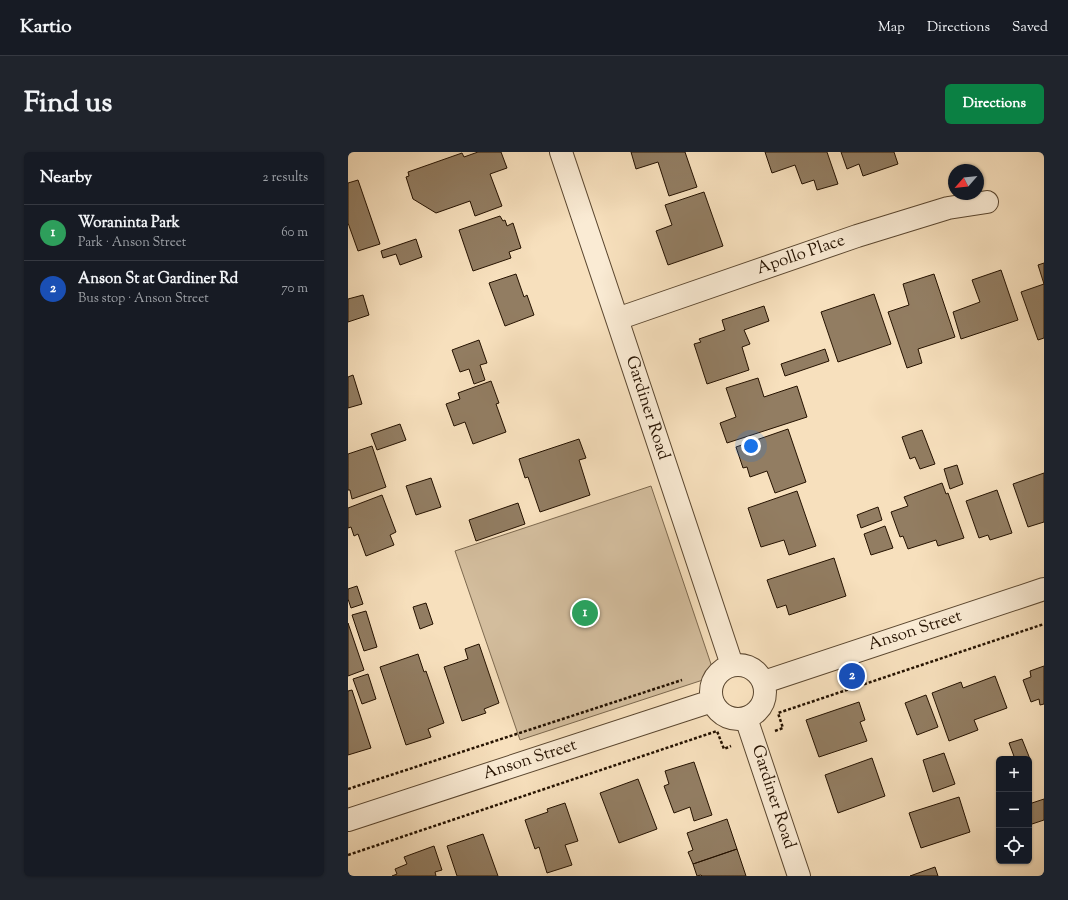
<!DOCTYPE html>
<html lang="en">
<head>
<meta charset="utf-8">
<style>
  body { margin:0; font-family:"Sorts Mill Goudy",serif; background:#20242c; color:#f1f3f6 }
  .controls { position:absolute; right:12px; bottom:12px; display:grid; overflow:hidden; border-radius:6px; box-shadow:0 1px 3px #0004 }
  .controls button { width:36px; height:36px; display:grid; place-items:center; padding:0; border:0; border-bottom:1px solid #363941; background:#171b24; color:#f1f3f6; font:20px sans-serif }
  .compass { position:absolute; left:600px; top:12px; width:36px; height:36px; border-radius:50%; background:#171b24; box-shadow:0 1px 3px #0004; rotate:242deg }
  .you { position:absolute; left:403px; top:294px; width:14px; height:14px; margin:-10px; border:3px solid #fff; border-radius:50%; background:#1a73e8; box-shadow:0 0 0 6px #1a73e833 }
  .badge { display:grid; place-items:center; width:26px; height:26px; border-radius:50%; background:#0b8043; color:#fff; font-size:13px; font-weight:700 }
  .pin { position:absolute; translate:-50% -50%; border:2px solid #fff; box-shadow:0 1px 4px #0006 }
  .list { margin:0; padding:0; list-style:none }
  h2 { display:flex; justify-content:space-between; align-items:center; height:52px; margin:0; padding:0 16px; font-size:17px }
  h2 small { font-size:13px; font-weight:400; color:#9ea1a6 }
  .list li { display:grid; grid-template-columns:26px 1fr auto; gap:12px; align-items:center; box-sizing:border-box; height:56px; padding:0 16px; border-top:1px solid #363941 }
  .list b { display:block; font-size:15px; white-space:nowrap }
  .list p { margin:0; font-size:13px; white-space:nowrap; color:#9ea1a6 }
  .list em { font-size:13px; font-style:normal; color:#9ea1a6 }
  .icon { flex:none; width:22px; height:22px; fill:none; stroke:currentColor; stroke-width:2; stroke-linecap:round; stroke-linejoin:round }
  .map { position:relative; flex:none; width:696px; height:724px; overflow:hidden; border-radius:6px }
  header { display:flex; align-items:center; gap:24px; box-sizing:border-box; height:56px; padding:0 20px; background:#171b24; border-bottom:1px solid #363941 }
  header strong { font-size:19px }
  nav { display:flex; gap:22px; margin-inline-start:auto; font-size:14px }
  .intro { display:flex; align-items:center; justify-content:space-between; box-sizing:border-box; height:96px; padding:0 24px }
  h1 { margin:0; font-size:28px }
  .button { padding:10px 18px; border-radius:6px; background:#0b8043; color:#fff; font-size:14px; font-weight:700 }
  main { display:flex; gap:24px; padding:0 24px }
  aside { flex:1; background:#171b24; border-radius:6px; box-shadow:0 1px 3px #0004 }
  .map>svg:first-child { display:block }
  .green { fill:#d3bd9d; stroke:#7c684e }
  .building { fill:#927d62; stroke:#251200 }
  .lines { fill:none; stroke-linecap:round; stroke-linejoin:round }
  .minor-casing { stroke:#5a462f; stroke-width:24 }
  .path { stroke:#251200; stroke-width:2.5; stroke-dasharray:3 2; stroke-linecap:butt }
  .minor { stroke:#faebd4; stroke-width:22 }
  .labels { text-anchor:middle; dominant-baseline:central; stroke-width:3; stroke-linejoin:round; paint-order:stroke }
  .street-label { font-size:17px; fill:#251200; stroke:#faebd4 }
</style>
</head>
<body>
<header>
<strong>Kartio</strong>
<nav><a>Map</a><a>Directions</a><a>Saved</a></nav>
</header>
<div class="intro"><h1>Find us</h1><a class="button">Directions</a></div>
<main>
<aside>
<h2>Nearby<small>2 results</small></h2>
<ul class="list">
<li><span class="badge" style="background:#2e9e5b">1</span><div><b>Woraninta Park</b><p>Park · Anson Street</p></div><em>60 m</em></li>
<li><span class="badge" style="background:#1a4fb4">2</span><div><b>Anson St at Gardiner Rd</b><p>Bus stop · Anson Street</p></div><em>70 m</em></li>
</ul>
</aside>
<div class="map">
<svg width="696" height="724" viewBox="0 0 696 724">
  <rect width="100%" height="100%" fill="#f7e0bd"/>
  <filter id="stains"><feTurbulence type="fractalNoise" baseFrequency=".005" numOctaves="4"/><feColorMatrix values="0 0 0 0 .2 0 0 0 0 .09 0 0 0 0 .02 0 0 0 .5 -.17"/></filter>
  <radialGradient id="worn" r=".72"><stop offset=".6" stop-color="#630" stop-opacity="0"/><stop offset="1" stop-color="#630" stop-opacity=".3"/></radialGradient>
  <path class="green" d="M 303,334 L 367,524 L 172,588 L 107,399 Z"/>
  <path class="building" d="M 130,0 L 153,0 L 159,16 L 142,22 L 154,54 L 127,64 L 122,49 L 88,61 L 65,47 L 58,25 L 61,24 L 60,20 L 114,1 L 116,5 Z
    M 283,0 L 337,0 L 349,35 L 321,44 L 310,10 L 288,17 Z
    M 417,0 L 479,0 L 490,32 L 469,38 L 466,28 L 454,32 L 447,13 L 424,21 Z
    M 493,0 L 546,0 L 550,12 L 515,24 L 511,12 L 499,17 Z
    M 10,28 L 32,92 L 10,99 L 0,71 L 0,31 Z
    M 356,40 L 375,94 L 320,113 L 308,79 L 324,73 L 317,53 Z
    M 152,64 L 155,69 L 157,68 L 159,74 L 165,71 L 173,96 L 161,100 L 163,106 L 125,119 L 111,78 Z
    M 68,87 L 74,105 L 52,113 L 48,102 L 35,106 L 33,99 Z
    M 696,111 L 696,186 L 690,188 L 673,140 L 696,132 L 690,113 Z
    M 653,118 L 670,168 L 613,187 L 605,160 L 632,150 L 624,128 Z
    M 168,122 L 176,145 L 179,143 L 186,163 L 157,174 L 141,131 Z
    M 586,122 L 607,185 L 570,197 L 574,211 L 559,216 L 540,160 L 561,153 L 555,132 Z
    M 526,142 L 543,192 L 490,210 L 473,160 Z
    M 15,143 L 21,163 L 0,170 L 0,147 Z
    M 416,154 L 421,169 L 396,178 L 402,192 L 394,195 L 401,218 L 359,232 L 346,192 L 353,190 L 351,187 L 377,178 L 374,168 Z
    M 131,188 L 139,211 L 132,213 L 137,228 L 126,232 L 121,217 L 112,220 L 104,198 Z
    M 477,197 L 481,209 L 437,224 L 433,212 Z
    M 5,223 L 14,252 L 0,256 L 0,225 Z
    M 410,226 L 416,245 L 449,234 L 459,265 L 379,291 L 372,271 L 388,265 L 378,236 Z
    M 143,229 L 151,251 L 148,252 L 158,280 L 125,292 L 117,270 L 106,274 L 98,252 L 112,247 L 110,241 Z
    M 52,272 L 58,288 L 29,298 L 23,282 Z
    M 440,277 L 458,330 L 427,341 L 419,319 L 402,325 L 399,315 L 395,316 L 388,295 Z
    M 574,278 L 587,312 L 572,317 L 567,305 L 562,307 L 554,285 Z
    M 231,287 L 238,306 L 231,308 L 242,343 L 192,360 L 180,325 L 177,326 L 171,307 Z
    M 24,294 L 38,335 L 4,347 L 2,338 L 0,338 L 0,302 Z
    M 609,313 L 615,332 L 602,337 L 596,317 Z
    M 696,321 L 696,370 L 680,375 L 665,332 Z
    M 83,326 L 93,355 L 68,363 L 58,334 Z
    M 594,331 L 598,342 L 600,341 L 616,386 L 590,394 L 588,388 L 560,397 L 555,384 L 552,385 L 543,360 L 560,354 L 556,345 Z
    M 649,338 L 664,381 L 642,388 L 640,383 L 631,386 L 618,349 Z
    M 449,339 L 468,394 L 441,403 L 436,388 L 413,395 L 400,356 Z
    M 34,343 L 48,380 L 42,383 L 46,393 L 18,404 L 10,382 L 6,384 L 3,375 L 0,376 L 0,356 Z
    M 170,351 L 177,372 L 128,389 L 121,368 Z
    M 530,355 L 534,368 L 513,376 L 509,363 Z
    M 537,374 L 545,396 L 523,403 L 516,382 Z
    M 486,406 L 498,444 L 441,463 L 438,453 L 429,456 L 419,428 Z
    M 9,434 L 15,452 L 3,456 L 0,447 L 0,437 Z
    M 78,451 L 85,472 L 72,477 L 65,455 Z
    M 18,459 L 29,495 L 16,499 L 4,463 Z
    M 0,471 L 16,518 L 0,524 Z
    M 131,492 L 151,551 L 136,557 L 138,561 L 114,569 L 96,515 L 120,507 L 117,497 Z
    M 70,502 L 76,520 L 78,519 L 96,571 L 80,577 L 83,585 L 58,593 L 32,515 Z
    M 696,514 L 696,552 L 692,553 L 691,547 L 683,550 L 675,528 L 683,525 L 682,519 Z
    M 20,522 L 28,547 L 14,552 L 5,527 Z
    M 647,524 L 659,556 L 626,568 L 630,578 L 601,589 L 584,541 L 613,530 L 615,536 Z
    M 4,538 L 23,596 L 0,603 L 0,539 Z
    M 578,543 L 590,575 L 569,583 L 557,551 Z
    M 511,550 L 517,568 L 512,570 L 519,589 L 471,605 L 458,568 Z
    M 674,587 L 682,607 L 681,608 L 667,607 L 661,591 Z
    M 596,601 L 607,632 L 585,640 L 575,608 Z
    M 524,606 L 537,644 L 490,661 L 477,623 Z
    M 346,610 L 364,663 L 346,669 L 342,655 L 326,661 L 316,634 L 321,632 L 317,619 Z
    M 290,627 L 309,677 L 271,691 L 252,641 Z
    M 611,645 L 622,680 L 573,696 L 561,661 Z
    M 696,647 L 696,668 L 681,673 L 681,652 Z
    M 217,651 L 230,689 L 217,693 L 224,713 L 199,721 L 191,695 L 187,697 L 177,668 L 200,660 L 199,657 Z
    M 379,667 L 389,697 L 345,712 L 340,700 L 345,698 L 339,681 Z
    M 135,682 L 150,724 L 109,724 L 99,694 Z
    M 86,694 L 94,718 L 87,720 L 88,724 L 44,724 L 49,722 L 47,717 L 59,712 L 56,705 Z
    M 389,697 L 398,724 L 354,724 L 353,723 L 349,724 L 345,712 Z
    M 587,715 L 590,724 L 562,724 Z"/>
  <g class="lines">
    <defs>
      <path id="minor" d="M 213,0 L 269,167 L 384,513
        M 269,167 L 509,84 L 600,56 L 639,50
        M363 540a27 27 0 1 1 54 0a27 27 0 1 1-54 0Z
        M 416,530 L 696,437
        M 398,566 L 451,724
        M 0,668 L 364,549"/>
    </defs>
    <use href="#minor" class="minor-casing"/>
    <path class="path" d="M 427,579 L 435,576 L 430,561 L 696,472
      M 0,637 L 334,528
      M 0,703 L 369,579 L 376,597 L 383,594"/>
    <use href="#minor" class="minor"/>
  </g>
  <g class="labels">
    <g class="street-label">
      <text transform="translate(453 103) rotate(-19)">Apollo Place</text>
      <text transform="translate(299 256) rotate(72)">Gardiner Road</text>
      <text transform="translate(567 479) rotate(-18)">Anson Street</text>
      <text transform="translate(182 608) rotate(-18)">Anson Street</text>
      <text transform="translate(425 645) rotate(72)">Gardiner Road</text>
    </g>
  </g>
  <rect width="100%" height="100%" filter="url(#stains)"/>
  <rect width="100%" height="100%" fill="url(#worn)"/>
</svg>
<div class="controls">
<button>+</button>
<button>−</button>
<button><svg class="icon" aria-label="locate" viewBox="0 0 24 24"><circle cx="12" cy="12" r="6"/><path d="M12 2v4M12 18v4M2 12h4M18 12h4"/></svg></button>
</div>
<svg class="compass" viewBox="-18 -18 36 36"><path d="M0-13l5 13h-10z" fill="#e53935"/><path d="M0 13l5-13h-10z" fill="#9ea1a6"/></svg>
<div class="you"></div>
<div class="pin badge" style="left:237px;top:461px;background:#2e9e5b">1</div>
<div class="pin badge" style="left:504px;top:524px;background:#1a4fb4">2</div>
</div>
</main>
</body>
</html>
